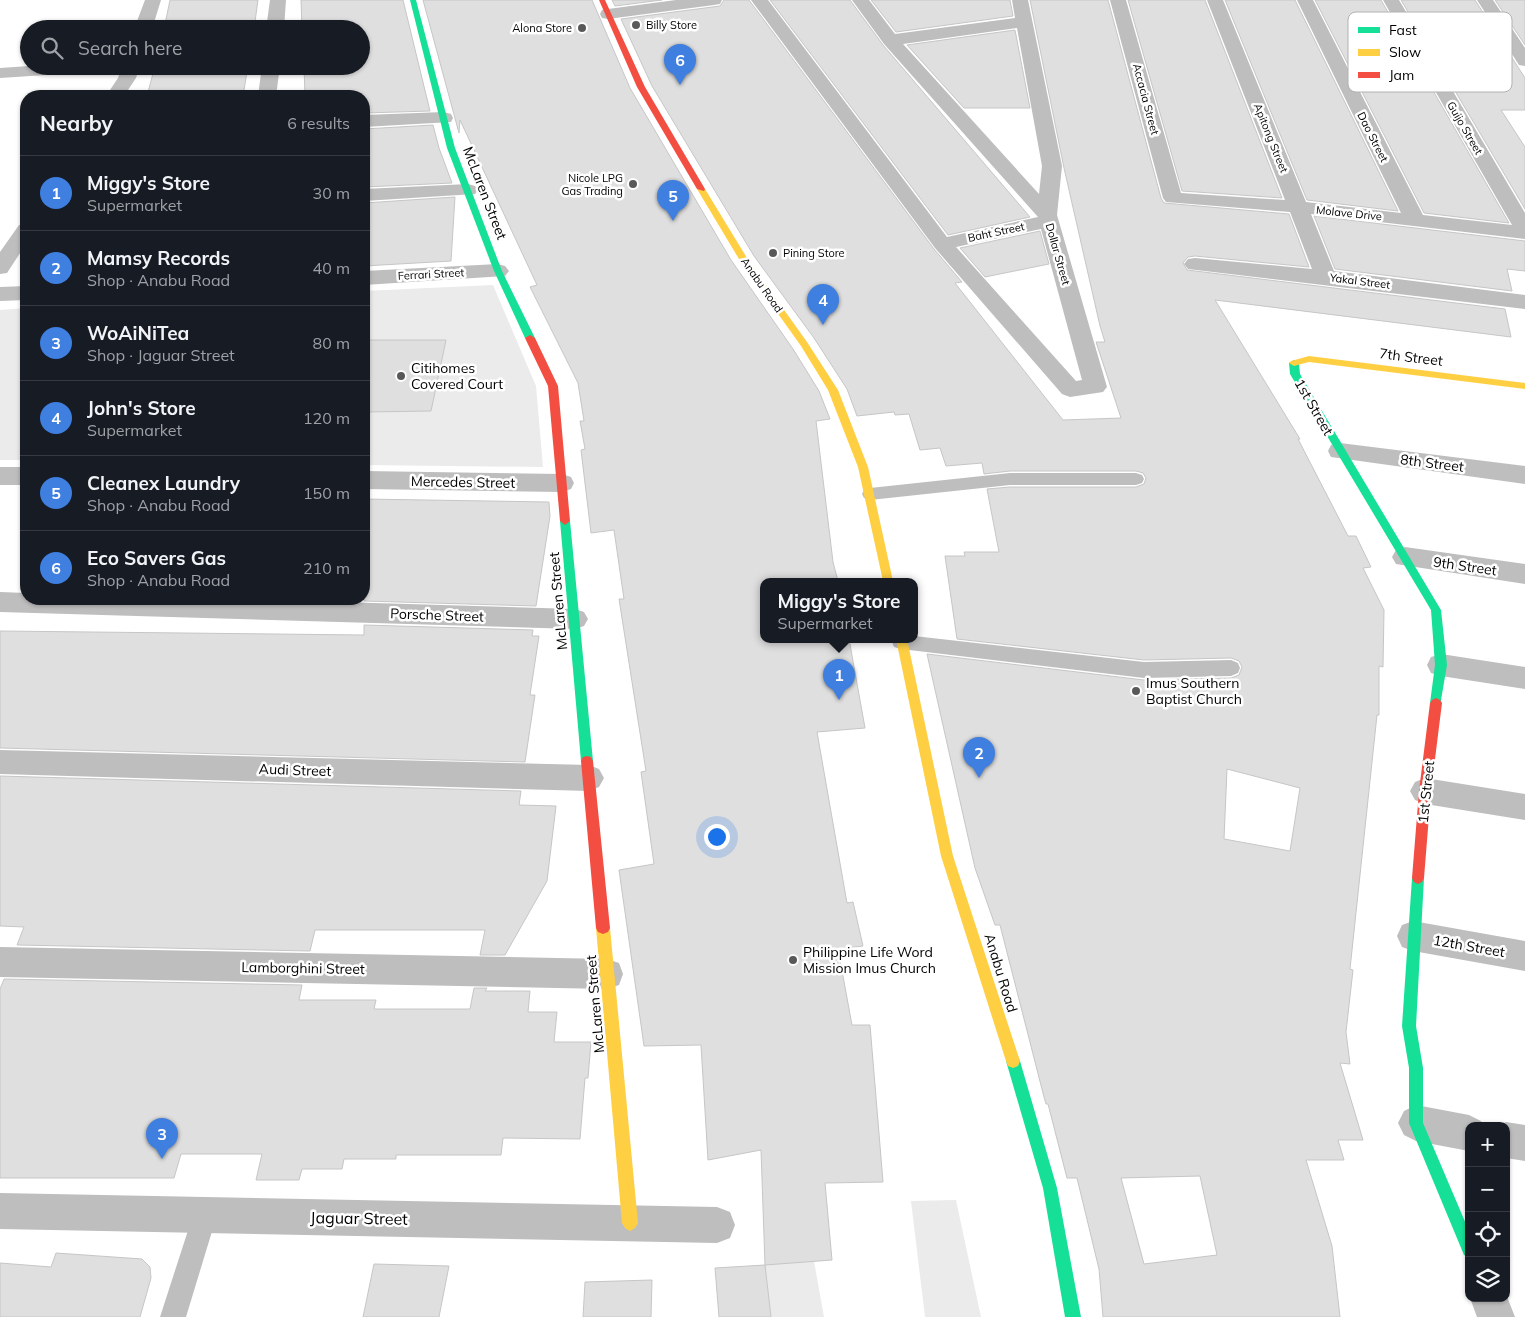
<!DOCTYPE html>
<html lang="en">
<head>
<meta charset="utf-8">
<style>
  body { margin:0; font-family:Mulish,sans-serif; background:#20242c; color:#f1f3f6 }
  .controls { position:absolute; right:15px; bottom:15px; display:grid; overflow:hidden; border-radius:10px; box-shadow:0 1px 4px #0004 }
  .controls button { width:45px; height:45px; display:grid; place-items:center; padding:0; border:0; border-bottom:1px solid #363941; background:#171b24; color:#f1f3f6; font:25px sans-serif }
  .you { position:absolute; left:716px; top:836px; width:18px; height:18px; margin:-12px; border:4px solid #fff; border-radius:50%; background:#1a73e8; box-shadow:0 0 0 8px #1a73e833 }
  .badge { display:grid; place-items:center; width:32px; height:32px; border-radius:50%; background:#b45309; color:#fff; font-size:16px; font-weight:700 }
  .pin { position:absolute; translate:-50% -41px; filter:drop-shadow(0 1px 2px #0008) }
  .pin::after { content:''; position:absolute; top:26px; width:18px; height:15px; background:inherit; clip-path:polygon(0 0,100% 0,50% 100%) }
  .popup { position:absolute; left:760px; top:578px; width:158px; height:65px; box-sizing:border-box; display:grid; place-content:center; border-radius:10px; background:#171b24; filter:drop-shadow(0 1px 4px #0005); font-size:16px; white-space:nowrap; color:#9ea1a6 }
  .popup b { font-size:19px; color:#f1f3f6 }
  .popup::after { content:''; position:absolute; left:50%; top:100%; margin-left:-10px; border:10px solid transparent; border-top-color:#171b24 }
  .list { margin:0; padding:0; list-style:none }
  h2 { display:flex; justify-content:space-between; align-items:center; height:65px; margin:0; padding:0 20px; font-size:21px }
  h2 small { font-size:16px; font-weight:400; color:#9ea1a6 }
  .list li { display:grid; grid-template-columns:32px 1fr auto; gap:15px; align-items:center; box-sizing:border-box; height:75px; padding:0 20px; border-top:1px solid #363941 }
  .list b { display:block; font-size:19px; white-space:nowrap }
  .list p { margin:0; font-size:16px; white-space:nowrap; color:#9ea1a6 }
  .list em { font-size:16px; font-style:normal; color:#9ea1a6 }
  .icon { flex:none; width:28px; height:28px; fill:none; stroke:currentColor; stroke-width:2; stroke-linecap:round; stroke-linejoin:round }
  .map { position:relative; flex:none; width:1525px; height:1317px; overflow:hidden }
  .search { position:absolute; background:#171b24; box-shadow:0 1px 4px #0004; left:20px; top:20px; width:350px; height:55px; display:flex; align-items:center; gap:12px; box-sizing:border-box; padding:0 18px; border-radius:28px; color:#9ea1a6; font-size:19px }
  .panel { position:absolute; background:#171b24; box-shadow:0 1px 4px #0004; left:20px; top:90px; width:350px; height:515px; border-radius:20px }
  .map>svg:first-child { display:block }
  .green { fill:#ebebeb }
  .building { fill:#dfdfdf; stroke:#c6c6c6; fill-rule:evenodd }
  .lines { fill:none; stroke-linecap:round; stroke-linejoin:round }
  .lane { fill:#bebebe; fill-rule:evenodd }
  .street { fill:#bebebe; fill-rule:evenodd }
  .fast { fill:#16e098; fill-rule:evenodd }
  .slow { fill:#ffcf43; fill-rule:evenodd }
  .jam { fill:#f24e42; fill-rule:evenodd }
  .poi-dot { fill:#595959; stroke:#fff; stroke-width:2 }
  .labels { text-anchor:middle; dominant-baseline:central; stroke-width:5; stroke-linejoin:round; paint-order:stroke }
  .far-poi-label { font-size:11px; fill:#000; stroke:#fff; text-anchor:start }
  .far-street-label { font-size:11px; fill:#000; stroke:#fff }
  .street-label { font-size:14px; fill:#000; stroke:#fff }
  .poi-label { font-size:14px; fill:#000; stroke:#fff; text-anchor:start }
  .near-street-label { font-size:16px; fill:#000; stroke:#fff }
  .key { fill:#fff; stroke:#b2b2b2; stroke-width:1 }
  .key-label { font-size:14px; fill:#000 }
</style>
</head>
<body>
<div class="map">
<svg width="1525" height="1317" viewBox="0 0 1525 1317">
  <rect width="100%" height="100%" fill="#fff"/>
  <path class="green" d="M 493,285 L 536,386 L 543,467 L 364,465 L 364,291 Z
    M 26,308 L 26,460 L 0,460 L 0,310 Z
    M 956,1200 L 981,1317 L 925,1317 L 911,1201 Z
    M 814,1261 L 824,1317 L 771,1317 L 765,1265 Z"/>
  <path class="building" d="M 170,0 L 258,0 L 254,29 L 164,29 Z
    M 301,0 L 403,0 L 430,111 L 364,113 L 364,96 L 305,96 L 304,66 L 361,66 L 361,29 L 302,29 Z
    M 423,0 L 592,0 L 630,88 L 731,260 L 793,349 L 819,391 L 830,419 L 816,421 L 833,562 L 838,581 L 764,581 L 764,639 L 849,639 L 865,728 L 817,732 L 847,903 L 853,902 L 863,946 L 838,949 L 852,1025 L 870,1025 L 883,1182 L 825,1183 L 832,1260 L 765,1265 L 761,1150 L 708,1160 L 701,1045 L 644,1046 L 619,870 L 654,864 L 641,772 L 646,771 L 619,599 L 624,599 L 614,530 L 591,533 L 581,450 L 585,449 L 580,421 L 584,421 L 578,383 L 530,287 L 537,285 L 460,120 L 459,133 Z
    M 612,0 L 662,0 L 615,6 Z
    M 724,0 L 749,0 L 934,249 L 962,282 L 955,283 L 1063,420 L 1121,418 L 1096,342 L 1105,342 L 1100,326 L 1064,168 L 1030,0 L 1108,0 L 1161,198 L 1164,203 L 1289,214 L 1309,267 L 1195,256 L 1188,257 L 1183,263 L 1187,270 L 1505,309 L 1511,337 L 1215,300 L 1300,439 L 1298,439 L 1348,536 L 1356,536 L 1371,567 L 1363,568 L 1384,610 L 1383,667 L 1379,666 L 1379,715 L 1377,715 L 1350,969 L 1353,970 L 1346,1032 L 1350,1064 L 1340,1063 L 1363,1140 L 1338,1140 L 1344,1160 L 1306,1160 L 1332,1246 L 1340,1317 L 1103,1317 L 1099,1269 L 1077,1178 L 1067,1178 L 1048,1104 L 1046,1104 L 1044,1097 L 1000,925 L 995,925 L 975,868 L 927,654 L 1144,680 L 1231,678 L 1239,675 L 1242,667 L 1239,661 L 1231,658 L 1144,660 L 957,639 L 945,556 L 965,556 L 964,552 L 999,552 L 987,489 L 1010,487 L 1136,487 L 1144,484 L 1146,478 L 1143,473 L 1136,471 L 1010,471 L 984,474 L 982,463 L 946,466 L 940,448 L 920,450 L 909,414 L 895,415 L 894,412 L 857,416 L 847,389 L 814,338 L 754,256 L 652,86 L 621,19 L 720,6 ZM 1227,769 L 1300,788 L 1290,851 L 1224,839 ZM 1200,1176 L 1217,1255 L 1144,1264 L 1121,1178 Z
    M 770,0 L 850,0 L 883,45 L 1030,217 L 948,235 Z
    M 871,0 L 1010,0 L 1013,16 L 896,32 Z
    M 1128,0 L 1205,0 L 1282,198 L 1182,191 Z
    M 1225,0 L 1295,0 L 1398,211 L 1307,200 Z
    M 1315,0 L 1381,0 L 1509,223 L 1424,213 Z
    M 1401,0 L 1475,0 L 1525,78 L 1525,110 L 1501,110 L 1525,147 L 1525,209 Z
    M 1495,0 L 1525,0 L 1525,45 Z
    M 1015,30 L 1030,108 L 964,108 L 907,45 Z
    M 155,66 L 248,66 L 243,96 L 147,96 Z
    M 433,125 L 439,148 L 452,183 L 364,187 L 364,129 Z
    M 455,197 L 451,261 L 364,266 L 364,203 Z
    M 1314,216 L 1525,241 L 1525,271 L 1507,269 L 1512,291 L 1335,269 Z
    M 1040,231 L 1049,264 L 985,277 L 960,248 Z
    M 364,340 L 446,340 L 431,411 L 364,412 Z
    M 364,499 L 549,502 L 550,516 L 536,606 L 364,601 Z
    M 364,625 L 533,630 L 532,636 L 539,636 L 530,695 L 535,695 L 525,762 L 0,748 L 0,631 L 364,635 Z
    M 0,776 L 521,791 L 519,805 L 556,806 L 547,881 L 505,955 L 480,955 L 485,930 L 315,930 L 310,951 L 17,945 L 24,927 L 0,926 Z
    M 4,979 L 302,985 L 299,1000 L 376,1000 L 374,1009 L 470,1009 L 474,988 L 487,988 L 485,991 L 530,991 L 528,1012 L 557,1012 L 554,1042 L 591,1042 L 588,1078 L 585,1078 L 580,1139 L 503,1138 L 501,1155 L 396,1155 L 396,1159 L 344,1159 L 342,1169 L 302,1169 L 299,1180 L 256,1180 L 262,1154 L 181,1154 L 174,1178 L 0,1178 L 0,989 Z
    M 56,1253 L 142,1259 L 150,1267 L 151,1278 L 140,1317 L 0,1317 L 0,1263 L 51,1267 Z
    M 374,1264 L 449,1266 L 439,1317 L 363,1317 Z
    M 765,1265 L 771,1317 L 719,1317 L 715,1268 Z
    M 652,1280 L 651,1317 L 583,1317 L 585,1282 Z"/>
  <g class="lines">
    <path class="lane" d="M 1010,473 L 1136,473 L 1142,475 L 1144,479 L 1142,483 L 1136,485 L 1010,485 L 870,500 L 864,498 L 862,494 L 864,490 L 870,488 Z
      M 914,636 L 1144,662 L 1231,660 L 1238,663 L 1240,668 L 1238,673 L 1231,676 L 1144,678 L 901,649 L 894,647 L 892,642 L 893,639 L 914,639 Z
      M 205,1203 L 214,1206 L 217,1215 L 186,1317 L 160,1317 L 193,1215 L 196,1206 Z"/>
    <path class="street" d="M 145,0 L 161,0 L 152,29 L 134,29 Z
      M 270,0 L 286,0 L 284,29 L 266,29 Z
      M 676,0 L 722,0 L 720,4 L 714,5 L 608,19 L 602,18 L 600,14 L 602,10 L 608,9 Z
      M 751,0 L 768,0 L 947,237 L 1038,217 L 884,44 L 852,0 L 869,0 L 895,34 L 1015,18 L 1012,0 L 1028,0 L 1062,166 L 1057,215 L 1107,387 L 1103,392 L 1070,397 L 1062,394 L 935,248 ZM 1017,28 L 1042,166 L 1039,194 L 903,44 ZM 1041,229 L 1082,380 L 1076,381 L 956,247 Z
      M 1110,0 L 1126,0 L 1181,193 L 1285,200 L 1207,0 L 1223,0 L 1306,202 L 1401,213 L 1297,0 L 1313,0 L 1423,215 L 1512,225 L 1383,0 L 1399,0 L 1525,213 L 1525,239 L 1311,214 L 1334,271 L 1525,295 L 1525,309 L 1188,269 L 1184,264 L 1188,259 L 1195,258 L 1312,269 L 1290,212 L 1166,202 L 1163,198 Z
      M 1477,0 L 1493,0 L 1525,48 L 1525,66 L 1519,65 Z
      M 29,66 L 117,66 L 114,70 L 108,71 L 0,78 L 0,68 Z
      M 122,66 L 140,66 L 136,78 L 124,96 L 106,96 L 118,78 Z
      M 262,66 L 280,66 L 276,96 L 258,96 Z
      M 444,112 L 451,114 L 453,118 L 451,122 L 364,127 L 364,115 Z
      M 468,184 L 475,186 L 478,190 L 475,194 L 364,201 L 364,189 Z
      M 26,223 L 26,244 L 7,273 L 0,274 L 0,252 L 19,225 Z
      M 498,264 L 505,266 L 509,271 L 505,276 L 364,285 L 364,271 Z
      M 26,286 L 26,300 L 0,301 L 0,287 Z
      M 1340,443 L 1525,466 L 1525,484 L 1331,457 L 1328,451 L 1331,445 Z
      M 0,467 L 26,467 L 26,485 L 0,485 Z
      M 364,471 L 562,474 L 571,477 L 574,483 L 571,489 L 562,492 L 364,489 Z
      M 1405,547 L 1525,564 L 1525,584 L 1396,564 L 1392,557 L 1396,550 Z
      M 0,592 L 26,593 L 26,599 L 240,599 L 575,609 L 584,612 L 588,619 L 584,626 L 575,629 L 0,612 Z
      M 1441,654 L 1525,667 L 1525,689 L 1441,676 L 1431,673 L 1427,665 L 1431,657 Z
      M 0,750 L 589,765 L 599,769 L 604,778 L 599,787 L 589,791 L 0,774 Z
      M 1425,778 L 1525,794 L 1525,820 L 1425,804 L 1415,800 L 1410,791 L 1415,782 Z
      M 1413,921 L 1525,941 L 1525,971 L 1413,951 L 1402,947 L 1397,936 L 1402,925 Z
      M 0,947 L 607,959 L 619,963 L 623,974 L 619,985 L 607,989 L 0,977 Z
      M 1416,1105 L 1469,1115 L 1481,1121 L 1484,1126 L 1469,1126 L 1469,1151 L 1416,1141 L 1404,1135 L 1398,1123 L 1404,1111 Z
      M 1506,1122 L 1525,1125 L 1525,1161 L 1506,1158 L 1506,1126 L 1498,1126 Z
      M 0,1193 L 717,1207 L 730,1212 L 735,1225 L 730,1238 L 717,1243 L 0,1229 Z
      M 1506,1294 L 1515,1317 L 1477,1317 L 1470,1298 L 1506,1298 Z"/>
    <path class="fast" d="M 410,0 L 416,0 L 455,148 L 502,271 L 535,338 L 533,340 L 530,341 L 525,338 L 494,271 L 447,148 Z
      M 1294,360 L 1299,363 L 1300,374 L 1441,610 L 1447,665 L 1440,706 L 1432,706 L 1430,703 L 1435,665 L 1431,610 L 1290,374 L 1289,363 Z
      M 565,517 L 570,521 L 593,761 L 591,765 L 587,766 L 583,765 L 581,761 L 560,521 Z
      M 1418,872 L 1422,874 L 1424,878 L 1416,1026 L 1423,1068 L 1423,1123 L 1469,1231 L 1469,1257 L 1464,1255 L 1409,1123 L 1409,1068 L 1402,1026 L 1412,878 L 1414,874 Z
      M 1013,1054 L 1018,1056 L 1020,1061 L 1057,1188 L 1081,1317 L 1065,1317 L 1043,1188 L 1006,1061 L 1008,1056 Z"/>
    <path class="slow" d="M 698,187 L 705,189 L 747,258 L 807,342 L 838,390 L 868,467 L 893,581 L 883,581 L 858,467 L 828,390 L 801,346 L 739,259 L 697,189 Z
      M 1309,356 L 1525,383 L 1525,389 L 1309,362 L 1294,366 L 1289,363 L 1291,361 Z
      M 896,639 L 907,639 L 953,856 L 1020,1061 L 1018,1066 L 1013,1068 L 1008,1066 L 1006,1061 L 941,856 Z
      M 603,922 L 608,924 L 610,928 L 638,1223 L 635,1228 L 630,1231 L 625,1228 L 622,1223 L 596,928 L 598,924 Z"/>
    <path class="jam" d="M 599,0 L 605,0 L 645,87 L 705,189 L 704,191 L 697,189 L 637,87 Z
      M 530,335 L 535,338 L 558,386 L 570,521 L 565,525 L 560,521 L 548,386 L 525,338 Z
      M 1436,698 L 1440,700 L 1442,703 L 1431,791 L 1424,878 L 1422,882 L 1418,884 L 1414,882 L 1412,878 L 1419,791 L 1430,703 L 1432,700 Z
      M 587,756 L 591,757 L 593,761 L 610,928 L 608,932 L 603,934 L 598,932 L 596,928 L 581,761 L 583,757 Z"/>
  </g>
  <g class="poi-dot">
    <circle cx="636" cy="25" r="5"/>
    <circle cx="582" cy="28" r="5"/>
    <circle cx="633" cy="184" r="5"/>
    <circle cx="773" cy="253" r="5"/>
    <circle cx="401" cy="376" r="5"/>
    <circle cx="1136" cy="691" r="5"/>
    <circle cx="793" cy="960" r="5"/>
  </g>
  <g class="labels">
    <g class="far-poi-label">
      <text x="646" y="25">Billy Store</text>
      <text x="572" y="28" text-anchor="end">Alona Store</text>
      <text x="623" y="178" text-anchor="end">Nicole LPG<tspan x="623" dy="13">Gas Trading</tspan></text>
      <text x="783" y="253">Pining Store</text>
    </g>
    <g class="far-street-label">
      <text transform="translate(1146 99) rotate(75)">Accacia Street</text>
      <text transform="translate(1465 128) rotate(60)">Guijo Street</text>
      <text transform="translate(1373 137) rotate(63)">Dao Street</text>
      <text transform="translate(1271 138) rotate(68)">Apitong Street</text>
      <text transform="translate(1349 213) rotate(6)">Molave Drive</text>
      <text transform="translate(996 232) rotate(-12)">Baht Street</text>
      <text transform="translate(1058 254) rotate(74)">Dollar Street</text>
      <text transform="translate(431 274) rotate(-3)">Ferrari Street</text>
      <text transform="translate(1360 281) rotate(7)">Yakal Street</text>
      <text transform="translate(762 285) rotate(55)">Anabu Road</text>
    </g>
    <g class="street-label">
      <text transform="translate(485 193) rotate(69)">McLaren Street</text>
      <text transform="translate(1411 357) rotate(7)">7th Street</text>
      <text transform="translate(1314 407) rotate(60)">1st Street</text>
      <text transform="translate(1432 463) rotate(7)">8th Street</text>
      <text transform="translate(463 482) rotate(1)">Mercedes Street</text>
      <text transform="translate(1465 566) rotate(8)">9th Street</text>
      <text transform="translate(558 601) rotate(-95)">McLaren Street</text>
      <text transform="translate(437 615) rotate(2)">Porsche Street</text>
      <text transform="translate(295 770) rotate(2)">Audi Street</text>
      <text transform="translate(1426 792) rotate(-84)">1st Street</text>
      <text transform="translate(1469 946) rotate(10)">12th Street</text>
      <text transform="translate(303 968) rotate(1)">Lamborghini Street</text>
      <text transform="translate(1001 973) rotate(73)">Anabu Road</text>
      <text transform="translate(595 1004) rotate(-95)">McLaren Street</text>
    </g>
    <g class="poi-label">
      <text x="411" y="368">Citihomes<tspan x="411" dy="16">Covered Court</tspan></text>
      <text x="1146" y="683">Imus Southern<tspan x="1146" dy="16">Baptist Church</tspan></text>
      <text x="803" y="952">Philippine Life Word<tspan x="803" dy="16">Mission Imus Church</tspan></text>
    </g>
    <g class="near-street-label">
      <text transform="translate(359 1218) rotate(1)">Jaguar Street</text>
    </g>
  </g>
  <rect x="1348" y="12" width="164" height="80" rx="8" class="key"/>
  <rect x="1358" y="27" width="22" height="6" fill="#16e098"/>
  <rect x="1358" y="49" width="22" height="7" fill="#ffcf43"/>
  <rect x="1358" y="72" width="22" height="6" fill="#f24e42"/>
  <g class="key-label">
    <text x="1389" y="35">Fast</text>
    <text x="1389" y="57">Slow</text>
    <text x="1389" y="80">Jam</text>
  </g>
</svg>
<div class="controls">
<button>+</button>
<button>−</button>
<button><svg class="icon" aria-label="locate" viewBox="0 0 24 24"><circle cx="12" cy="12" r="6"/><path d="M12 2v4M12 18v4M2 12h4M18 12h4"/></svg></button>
<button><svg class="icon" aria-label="layers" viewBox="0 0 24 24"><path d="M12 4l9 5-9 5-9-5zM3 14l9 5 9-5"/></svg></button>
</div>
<div class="you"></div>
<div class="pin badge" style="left:839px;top:700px;background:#3f7fe0">1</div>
<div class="popup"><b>Miggy's Store</b>Supermarket</div>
<div class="pin badge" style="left:979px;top:778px;background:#3f7fe0">2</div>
<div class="pin badge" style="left:162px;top:1159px;background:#3f7fe0">3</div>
<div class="pin badge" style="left:823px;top:325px;background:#3f7fe0">4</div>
<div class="pin badge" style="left:673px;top:221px;background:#3f7fe0">5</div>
<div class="pin badge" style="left:680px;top:85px;background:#3f7fe0">6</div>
<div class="search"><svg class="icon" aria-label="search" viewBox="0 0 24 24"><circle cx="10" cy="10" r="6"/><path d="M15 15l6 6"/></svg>Search here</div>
<section class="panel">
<h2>Nearby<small>6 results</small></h2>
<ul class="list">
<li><span class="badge" style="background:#3f7fe0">1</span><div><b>Miggy's Store</b><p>Supermarket</p></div><em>30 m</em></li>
<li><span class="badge" style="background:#3f7fe0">2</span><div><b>Mamsy Records</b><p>Shop · Anabu Road</p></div><em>40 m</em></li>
<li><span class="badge" style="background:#3f7fe0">3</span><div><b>WoAiNiTea</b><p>Shop · Jaguar Street</p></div><em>80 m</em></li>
<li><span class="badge" style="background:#3f7fe0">4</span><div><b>John's Store</b><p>Supermarket</p></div><em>120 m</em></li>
<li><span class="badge" style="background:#3f7fe0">5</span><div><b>Cleanex Laundry</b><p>Shop · Anabu Road</p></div><em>150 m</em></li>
<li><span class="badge" style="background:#3f7fe0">6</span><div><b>Eco Savers Gas</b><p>Shop · Anabu Road</p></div><em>210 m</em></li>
</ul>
</section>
</div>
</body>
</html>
